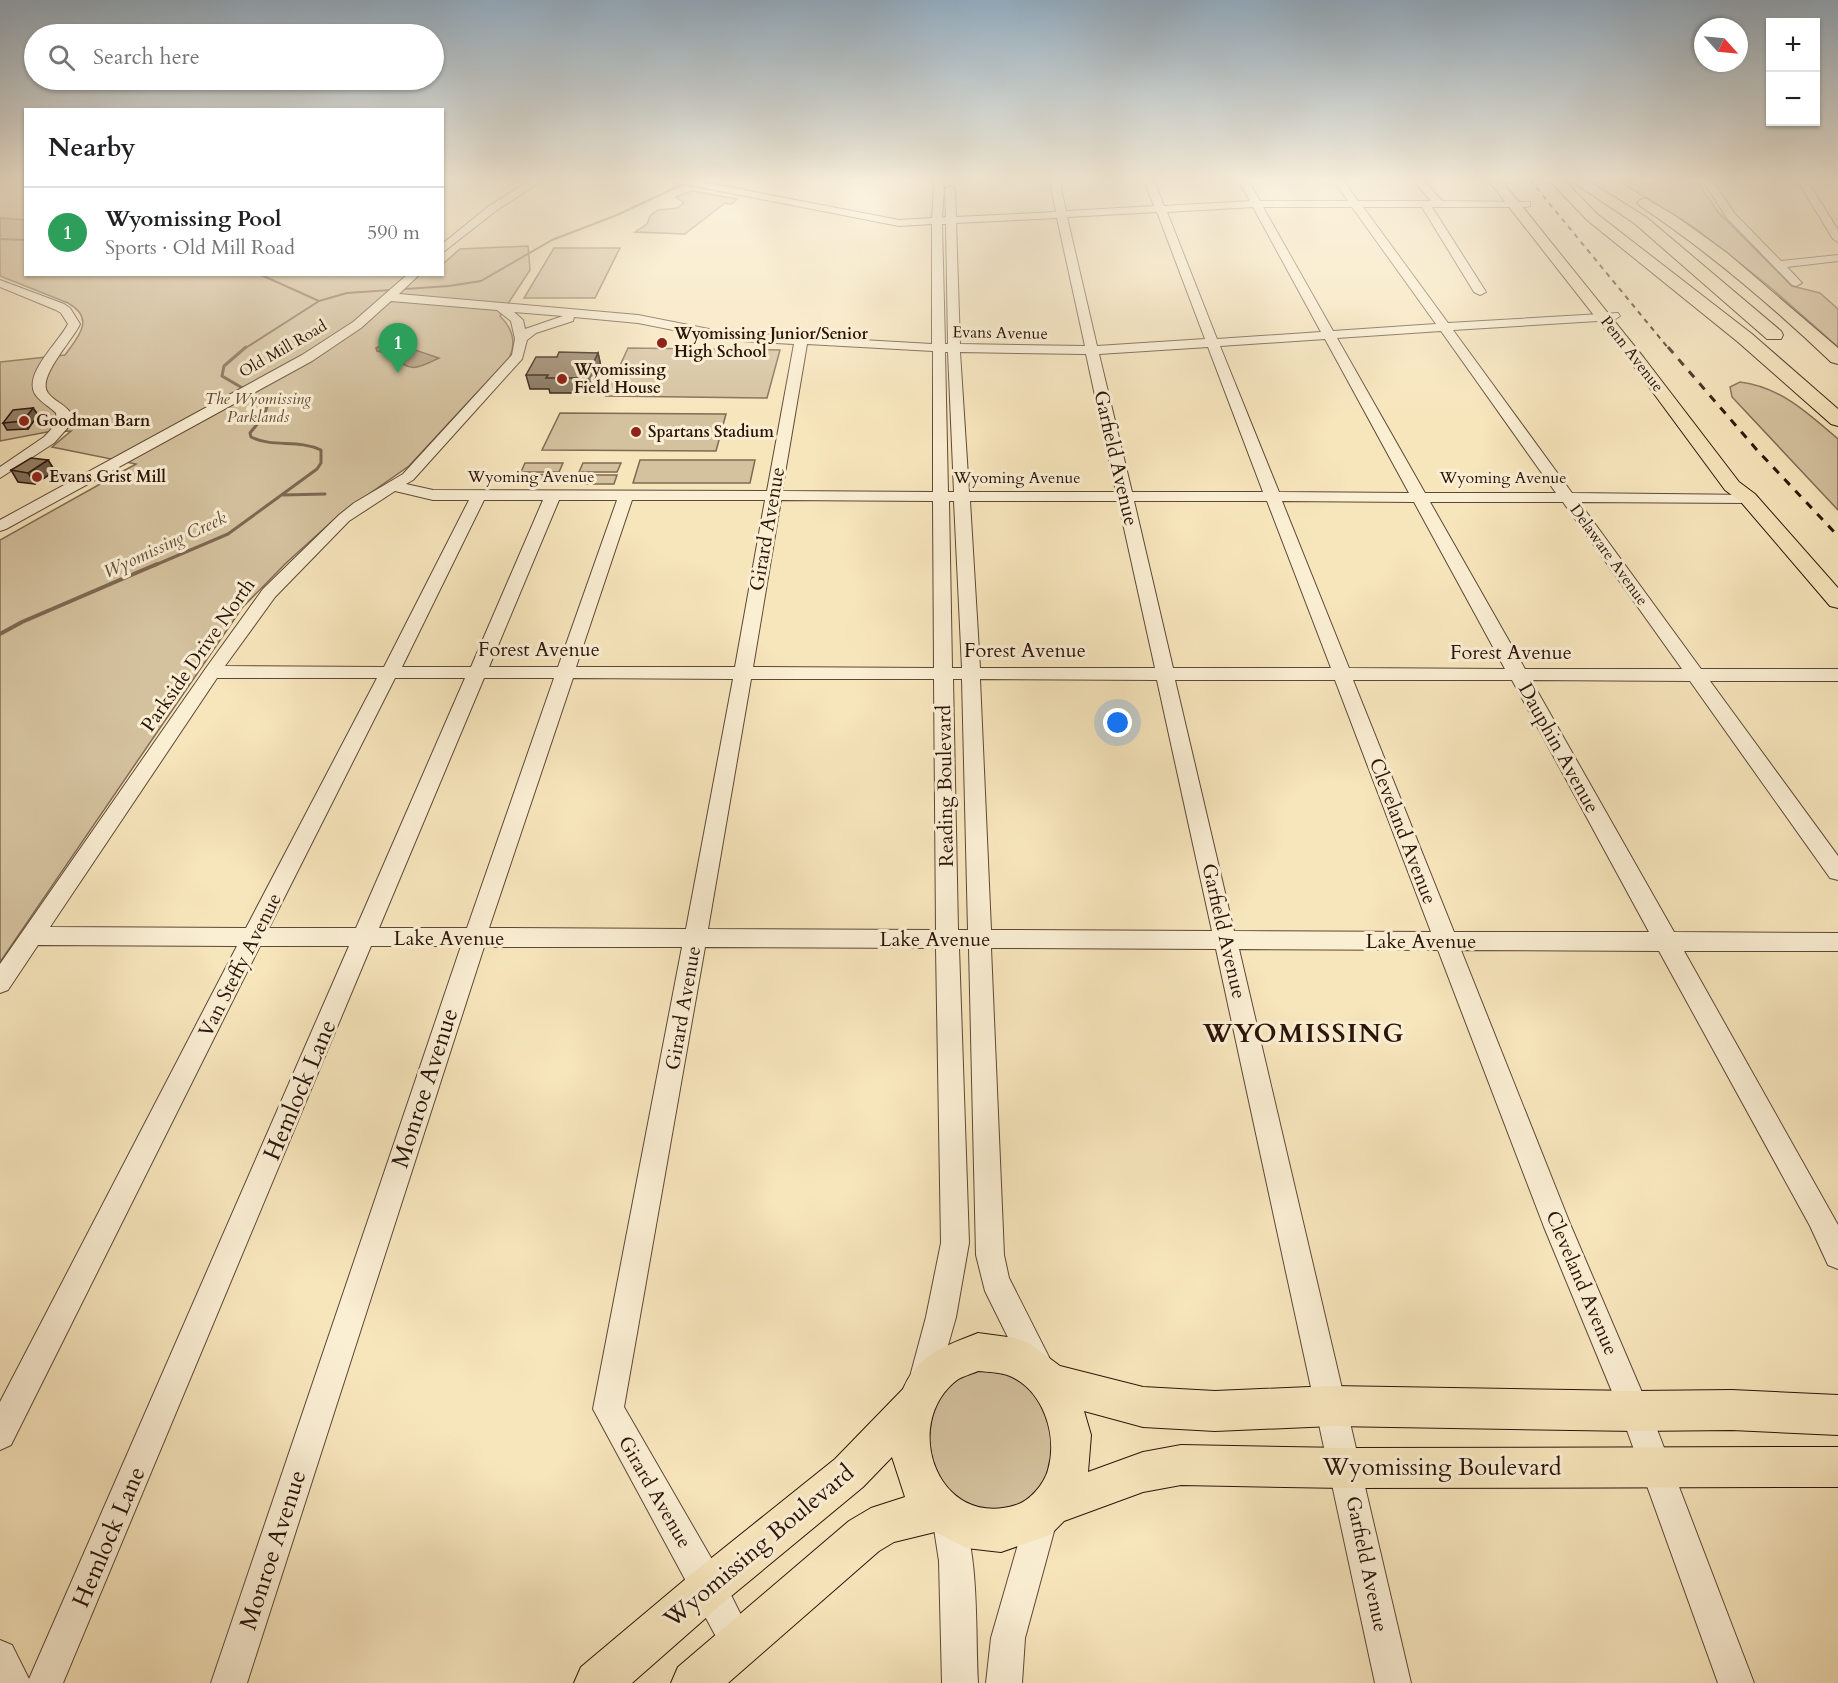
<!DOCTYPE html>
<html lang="en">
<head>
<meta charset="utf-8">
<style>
  body { margin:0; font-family:Cardo,serif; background:#f6f6f6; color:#202124 }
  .controls { position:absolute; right:18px; top:18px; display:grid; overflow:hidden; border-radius:0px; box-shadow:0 2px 4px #0004 }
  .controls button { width:54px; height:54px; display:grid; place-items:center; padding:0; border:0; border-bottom:2px solid #e0e0e0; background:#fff; color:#202124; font:30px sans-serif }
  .compass { position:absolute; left:1694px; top:18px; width:54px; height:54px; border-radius:50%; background:#fff; box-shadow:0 2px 4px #0004; rotate:117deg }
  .you { position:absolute; left:1118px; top:723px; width:21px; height:21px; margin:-15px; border:4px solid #fff; border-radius:50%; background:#1a73e8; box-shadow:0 0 0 9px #1a73e833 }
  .badge { display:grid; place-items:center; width:39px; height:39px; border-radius:50%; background:#2563eb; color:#fff; font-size:20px; font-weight:700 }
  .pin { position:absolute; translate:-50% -50px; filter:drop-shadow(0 2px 3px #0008) }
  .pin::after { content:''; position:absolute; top:32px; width:21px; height:18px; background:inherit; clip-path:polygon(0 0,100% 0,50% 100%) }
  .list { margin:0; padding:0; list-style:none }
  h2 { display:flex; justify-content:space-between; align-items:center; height:78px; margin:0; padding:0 24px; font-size:26px }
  h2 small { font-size:20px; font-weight:400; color:#757577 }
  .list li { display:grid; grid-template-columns:39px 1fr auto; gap:18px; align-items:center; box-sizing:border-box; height:90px; padding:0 24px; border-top:2px solid #e0e0e0 }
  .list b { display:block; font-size:22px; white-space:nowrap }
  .list p { margin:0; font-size:20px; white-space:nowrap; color:#757577 }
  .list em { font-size:20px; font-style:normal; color:#757577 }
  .icon { flex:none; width:33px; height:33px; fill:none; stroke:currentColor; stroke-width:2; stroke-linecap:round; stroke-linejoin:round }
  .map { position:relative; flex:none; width:1838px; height:1683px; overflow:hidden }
  .search { position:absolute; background:#fff; box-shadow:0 2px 4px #0004; left:24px; top:24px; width:420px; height:66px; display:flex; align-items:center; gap:15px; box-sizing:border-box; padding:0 21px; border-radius:33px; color:#757577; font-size:22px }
  .panel { position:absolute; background:#fff; box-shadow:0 2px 4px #0004; left:24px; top:108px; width:420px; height:168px; border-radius:0px }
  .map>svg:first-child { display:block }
  .green { fill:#d4c19e; stroke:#806a54; stroke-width:1.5 }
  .water { fill:#b29e7f; stroke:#7c6750; stroke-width:1.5 }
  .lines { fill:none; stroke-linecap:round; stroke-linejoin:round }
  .stream-far2 { stroke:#7c6750; stroke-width:2 }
  .stream-far1 { stroke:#7c6750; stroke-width:3 }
  .stream { stroke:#7c6750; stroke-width:4 }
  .minor-casing { stroke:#5e4836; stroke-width:2 }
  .major-casing { stroke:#2b140a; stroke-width:2 }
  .highway-casing { stroke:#2b140a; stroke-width:2 }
  .minor { fill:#faeed3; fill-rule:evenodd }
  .major { fill:#f7e5bc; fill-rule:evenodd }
  .highway { fill:#f7e5bc; fill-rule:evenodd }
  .rail-far1 { stroke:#2b140a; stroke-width:2; stroke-dasharray:5 5; stroke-linecap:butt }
  .rail { stroke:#2b140a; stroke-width:3; stroke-dasharray:8 8; stroke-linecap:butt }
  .wall { fill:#806f59; stroke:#2b140a; stroke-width:1.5 }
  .shaded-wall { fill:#685a48; stroke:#2b140a; stroke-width:1.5 }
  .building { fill:#958167; stroke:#2b140a; stroke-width:1.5 }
  .poi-dot { fill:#8f2418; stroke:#faeed3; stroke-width:2 }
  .labels { text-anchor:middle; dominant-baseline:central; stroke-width:6; stroke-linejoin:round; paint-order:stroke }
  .far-street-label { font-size:16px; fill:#2b140a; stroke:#faeed3 }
  .far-poi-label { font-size:16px; font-weight:bold; fill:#2b140a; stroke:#faeed3; text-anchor:start }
  .far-park-label { font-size:16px; font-style:italic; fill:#5e4836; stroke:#faeed3 }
  .far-water-label { font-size:18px; font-style:italic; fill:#614b39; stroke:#faeed3 }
  .street-label { font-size:20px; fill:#2b140a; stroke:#faeed3 }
  .near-street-label { font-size:24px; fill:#2b140a; stroke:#faeed3 }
  .district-label { font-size:26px; font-weight:bold; letter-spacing:1.5px; fill:#2b140a; stroke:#faeed3 }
</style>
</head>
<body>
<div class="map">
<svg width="1838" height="1683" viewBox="0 0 1838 1683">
  <rect width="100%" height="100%" fill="#f7e5bc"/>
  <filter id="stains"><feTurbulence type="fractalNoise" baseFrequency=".00333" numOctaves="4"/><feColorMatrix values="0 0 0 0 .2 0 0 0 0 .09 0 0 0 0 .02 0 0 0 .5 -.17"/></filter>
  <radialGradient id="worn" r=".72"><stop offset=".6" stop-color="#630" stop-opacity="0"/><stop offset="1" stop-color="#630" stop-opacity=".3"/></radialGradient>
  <path class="green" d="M 1617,180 L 1696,180 L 1718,212 L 1792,286 L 1820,293 L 1838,309 L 1838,347 L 1770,287 L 1695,228 Z
    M 692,191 L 737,199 L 732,204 L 725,203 L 685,234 L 635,232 L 647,224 L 650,216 L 658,210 L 677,208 L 684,203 L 676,197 Z
    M 0,218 L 25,220 L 26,274 L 442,274 L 443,264 L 460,249 L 528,246 L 530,270 L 500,316 C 512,328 517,342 509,358 L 409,466 L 339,515 L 285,564 L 242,608 L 0,962 L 0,540 L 136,464 L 52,447 L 71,431 L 47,432 L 0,441 L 0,362 L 65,355 C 78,337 96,319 68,303 L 0,276 Z
    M 554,248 L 620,248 L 595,298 L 524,298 Z
    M 628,348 L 780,350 L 767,398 L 606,396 Z
    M 1740,382 C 1781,387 1809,414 1838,439 L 1838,510 L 1732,397 L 1730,387 Z
    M 560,413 L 726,414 L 716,451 L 542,450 Z
    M 640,460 L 755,460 L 750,483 L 633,483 Z
    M 525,463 L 563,463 L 559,472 L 521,472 Z
    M 583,463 L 621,463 L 617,472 L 579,472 Z
    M 520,474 L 558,475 L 554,484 L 515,484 Z
    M 579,475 L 617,475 L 614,484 L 575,484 Z
    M 977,1368 L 1017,1373 L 1052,1412 L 1051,1471 L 1032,1497 L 1020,1504 L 998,1510 L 975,1507 L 963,1501 L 946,1487 L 933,1467 L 927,1429 L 943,1388 Z"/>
  <path class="water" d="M 403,336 L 415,338 L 405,344 L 406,347 L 439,358 C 420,367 409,375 395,355 L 377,351 L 376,348 Z"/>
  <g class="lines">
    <path class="stream-far2" d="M 0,239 L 26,240
      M 198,274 L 233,274
      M 259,274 L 319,301
      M 244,349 L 319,301 L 347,293 L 449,286 L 481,281 L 552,240 L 617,215 L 681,185 L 699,180"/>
    <path class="stream-far1" d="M 283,495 L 325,494
      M 153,566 L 228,534 L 317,469 L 321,463 L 321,450 C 298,439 273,448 251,437 L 250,433 L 264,416 L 268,403 L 222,376 L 224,366 L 246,347"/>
    <path class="stream" d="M 0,634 L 22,622 L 157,564"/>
    <defs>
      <path id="minor" d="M 531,180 L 543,180 L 497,210 L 442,253 L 442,244 L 489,206 Z
        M 673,180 L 693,180 L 899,220 L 932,218 L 934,188 L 931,180 L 941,180 L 944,188 L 942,218 L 946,217 L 945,189 L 950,186 L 955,189 L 956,217 L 1056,212 L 1051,188 L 1053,180 L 1063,180 L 1061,188 L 1066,211 L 1154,206 L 1144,180 L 1154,180 L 1164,206 L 1250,201 L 1238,180 L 1248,180 L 1260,201 L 1348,201 L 1333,180 L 1343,180 L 1358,201 L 1431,201 L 1413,180 L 1423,180 L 1442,201 L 1530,202 L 1530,206 L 1526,207 L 1432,207 L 1486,292 L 1480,295 L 1474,292 L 1422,207 L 1363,207 L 1448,323 L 1618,313 L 1620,316 L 1614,320 L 1453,330 L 1572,493 L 1753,495 L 1756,498 L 1748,503 L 1579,502 L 1701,669 L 1838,669 L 1838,681 L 1710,681 L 1838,856 L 1838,880 L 1830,878 L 1690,681 L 1531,680 L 1674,932 L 1838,933 L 1838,951 L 1684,951 L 1838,1225 L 1838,1269 L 1828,1265 L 1810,1226 L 1659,951 L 1461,950 L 1571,1226 L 1650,1411 L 1754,1683 L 1718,1683 L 1620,1411 L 1544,1227 L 1438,950 L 1239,949 L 1411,1683 L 1375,1683 L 1216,949 L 991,948 L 1004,1255 L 1009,1278 L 1054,1367 L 1050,1378 L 1039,1382 L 1028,1378 L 985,1291 L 976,1255 L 969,948 L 959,948 L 969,1243 L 956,1317 L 934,1395 L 923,1399 L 912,1395 L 908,1384 L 926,1317 L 941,1243 L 936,948 L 705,947 L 624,1407 L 721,1575 L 756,1645 L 751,1657 L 739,1662 L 727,1657 L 593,1409 L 682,947 L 484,947 L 247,1683 L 211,1683 L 461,946 L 371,946 L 63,1683 L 0,1683 L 0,1640 L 12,1645 L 29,1679 L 349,946 L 260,946 L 11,1445 L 0,1450 L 0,1402 L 237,946 L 38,945 L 8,990 L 0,993 L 0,964 L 206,668 L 263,589 L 339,515 L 354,503 L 403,474 L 512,355 L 515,339 L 511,321 L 497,310 L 391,301 L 361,328 L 312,361 L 6,529 L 0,531 L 0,520 L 302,355 L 353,322 L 408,274 L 420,274 L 399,294 L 638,315 L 724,332 L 932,344 L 932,224 L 899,226 L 678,183 ZM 1253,207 L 1321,332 L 1217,339 L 1167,212 ZM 1263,207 L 1352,207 L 1436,324 L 1333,331 ZM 1157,212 L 1205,339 L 1097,346 L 1067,217 ZM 1057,218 L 1085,346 L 960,344 L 956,223 ZM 942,224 L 946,224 L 948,344 L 945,344 ZM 514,312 L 563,316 L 525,329 L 523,320 ZM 574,317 L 638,323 L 724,340 L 794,344 L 767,491 L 433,490 L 406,484 L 413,480 L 522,359 L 527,340 L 536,333 L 573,321 ZM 1441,331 L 1556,493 L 1425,493 L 1337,338 ZM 1325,339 L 1409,493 L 1279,492 L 1220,346 ZM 807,344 L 933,351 L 933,492 L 782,491 ZM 1208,347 L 1263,492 L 1132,492 L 1099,354 ZM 945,352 L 948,352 L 954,492 L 948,492 ZM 960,352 L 1086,354 L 1116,492 L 969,492 ZM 395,491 L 433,500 L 469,500 L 384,667 L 225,666 L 275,597 L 349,521 ZM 484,500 L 543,500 L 471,667 L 402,667 ZM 559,500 L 617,500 L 558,667 L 489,667 ZM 632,500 L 765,500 L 735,667 L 576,667 ZM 781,500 L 933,501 L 934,668 L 753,667 ZM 949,501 L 954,501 L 962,668 L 952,668 ZM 970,501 L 1118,501 L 1155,668 L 980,668 ZM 1134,501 L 1267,501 L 1331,668 L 1173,668 ZM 1282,501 L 1414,502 L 1505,669 L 1349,668 ZM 1430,502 L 1563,502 L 1682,669 L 1525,669 ZM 217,678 L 377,678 L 246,928 L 50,927 ZM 395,678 L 465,678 L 356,928 L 269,928 ZM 484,678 L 554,678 L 467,928 L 379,928 ZM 573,678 L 733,679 L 686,929 L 489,928 ZM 751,679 L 934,679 L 936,930 L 708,929 ZM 953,679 L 962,679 L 968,930 L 958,930 ZM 980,679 L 1157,680 L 1212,931 L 991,930 ZM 1175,680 L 1335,680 L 1431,932 L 1234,931 ZM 1353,680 L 1512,680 L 1649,932 L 1454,932 Z
        M 1702,180 L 1712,180 L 1735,214 L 1781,261 L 1838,255 L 1838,261 L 1787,267 L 1802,283 L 1796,286 L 1792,285 L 1727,218 Z
        M 1797,180 L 1807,180 L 1838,230 L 1838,242 L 1833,239 Z
        M 0,280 L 64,304 L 70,308 L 80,324 C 73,340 36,378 48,393 C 54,401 64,404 70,412 L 71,424 L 54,443 L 0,478 L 0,467 L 44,437 L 57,423 L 56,413 C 49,406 40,402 35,394 C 23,374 59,342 68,324 L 61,313 L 56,310 L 0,287 Z
        M 1043,1497 L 1054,1502 L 1059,1513 L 1025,1638 L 1022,1683 L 986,1683 L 991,1638 L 1027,1513 L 1032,1502 Z
        M 948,1500 L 959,1505 C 980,1554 975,1629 978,1683 L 942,1683 L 939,1561 L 932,1516 L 937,1505 Z"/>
      <path id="major" d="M 1488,180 L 1501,180 L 1644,358 L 1739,482 L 1755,494 L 1838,588 L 1838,608 L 1830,606 L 1741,502 L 1725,490 L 1632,364 Z
        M 978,1333 L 1015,1338 L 1029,1343 L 1060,1366 L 1143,1387 L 1215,1391 L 1332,1386 L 1635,1391 L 1732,1390 L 1838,1395 L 1838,1435 L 1732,1430 L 1635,1431 L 1332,1426 L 1215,1431 L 1143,1427 L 1084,1411 L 1091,1435 L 1088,1472 L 1143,1452 L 1181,1445 L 1345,1448 L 1838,1447 L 1838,1487 L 1345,1488 L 1181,1485 L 1143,1492 L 1064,1521 L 1050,1535 L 1001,1552 L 966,1548 L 935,1532 L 894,1542 L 879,1551 L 728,1683 L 671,1683 L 678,1667 L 849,1521 L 871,1508 L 905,1497 L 892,1457 L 863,1487 L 724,1602 L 632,1683 L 574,1683 L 581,1667 L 694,1572 L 835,1459 L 903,1389 C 918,1354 945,1346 978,1333 ZM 978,1371 C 988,1372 1001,1372 1010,1376 C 1044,1391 1058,1436 1048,1470 C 1044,1484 1030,1501 1016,1505 C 938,1530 900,1424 957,1380 C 963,1376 972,1374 978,1371 Z"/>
      <path id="highway" d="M 1549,180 L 1564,180 L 1597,214 L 1752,334 L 1838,409 L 1838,426 L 1831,424 L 1738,342 L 1587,220 Z
        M 1570,180 L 1587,180 L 1646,217 L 1781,331 L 1783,335 L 1781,339 L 1767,339 L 1634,223 Z
        M 1645,198 L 1677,217 L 1727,253 L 1838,348 L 1838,364 L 1831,362 C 1771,305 1709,252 1640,206 L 1637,203 L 1640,200 Z"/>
    </defs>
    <use href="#minor" class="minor-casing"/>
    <use href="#major" class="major-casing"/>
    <use href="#highway" class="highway-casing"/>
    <use href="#minor" class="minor"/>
    <use href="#major" class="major"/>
    <use href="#highway" class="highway"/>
    <path class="rail-far1" d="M 1530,180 L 1669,349"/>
    <path class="rail" d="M 1668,347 L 1757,450 L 1838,536"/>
  </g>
  <path class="wall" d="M 598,353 L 601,367 L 590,393 L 550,393 L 549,389 L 530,389 L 526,375 L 557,357 Z
    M 33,408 L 38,415 L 28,429 L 7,430 L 3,423 Z
    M 48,460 L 55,471 L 35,484 L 18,482 L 11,470 Z"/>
  <path class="shaded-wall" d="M 598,353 L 601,367 L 590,393 L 586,378 Z
    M 33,408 L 38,415 L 28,429 L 23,421 Z
    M 48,460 L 55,471 L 35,484 L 28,473 Z"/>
  <path class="building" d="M 559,352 L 598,353 L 586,378 L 546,378 L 548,375 L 526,375 L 536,357 L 557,357 Z
    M 33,408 L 23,421 L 3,423 L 13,410 Z
    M 31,458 L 48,460 L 28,473 L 11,470 Z"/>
  <linearGradient id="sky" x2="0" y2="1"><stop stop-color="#92abbe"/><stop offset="0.43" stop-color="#fbf3e1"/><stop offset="1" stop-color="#fbf3e1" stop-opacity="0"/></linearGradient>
  <rect width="1838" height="416" fill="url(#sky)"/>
  <g class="poi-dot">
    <circle cx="662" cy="343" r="6"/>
    <circle cx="562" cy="379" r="6"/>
    <circle cx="24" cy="421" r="6"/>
    <circle cx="636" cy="432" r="6"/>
    <circle cx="37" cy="477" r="6"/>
  </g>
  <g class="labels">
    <g class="far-street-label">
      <text transform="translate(1000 333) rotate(1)">Evans Avenue</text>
      <text transform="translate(283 349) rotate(-30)">Old Mill Road</text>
      <text transform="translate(1632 354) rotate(52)">Penn Avenue</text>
      <text x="531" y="477">Wyoming Avenue</text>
      <text x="1017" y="478">Wyoming Avenue</text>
      <text x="1503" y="478">Wyoming Avenue</text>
      <text transform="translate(1609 555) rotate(54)">Delaware Avenue</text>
    </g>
    <g class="far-poi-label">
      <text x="674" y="334">Wyomissing Junior/Senior<tspan x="674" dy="18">High School</tspan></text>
      <text x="574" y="370">Wyomissing<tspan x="574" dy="18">Field House</tspan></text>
      <text x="36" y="421">Goodman Barn</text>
      <text x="648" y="432">Spartans Stadium</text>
      <text x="49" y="477">Evans Grist Mill</text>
    </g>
    <g class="far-park-label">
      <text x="258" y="399">The Wyomissing<tspan x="258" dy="18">Parklands</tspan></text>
    </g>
    <g class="far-water-label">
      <text transform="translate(165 545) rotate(-25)">Wyomissing Creek</text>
    </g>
    <g class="street-label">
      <text transform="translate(1116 458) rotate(77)">Garfield Avenue</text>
      <text transform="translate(767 529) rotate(-80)">Girard Avenue</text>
      <text x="539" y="649">Forest Avenue</text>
      <text x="1025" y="650">Forest Avenue</text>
      <text x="1511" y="652">Forest Avenue</text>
      <text transform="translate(198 655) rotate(-55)">Parkside Drive North</text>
      <text transform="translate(1559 748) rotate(61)">Dauphin Avenue</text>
      <text transform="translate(945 786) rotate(-91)">Reading Boulevard</text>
      <text transform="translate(1403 831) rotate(69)">Cleveland Avenue</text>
      <text transform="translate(1224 931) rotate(77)">Garfield Avenue</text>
      <text x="449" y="938">Lake Avenue</text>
      <text x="935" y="939">Lake Avenue</text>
      <text x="1421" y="941">Lake Avenue</text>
      <text transform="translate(240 965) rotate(-63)">Van Steffy Avenue</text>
      <text transform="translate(683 1008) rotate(-80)">Girard Avenue</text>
      <text transform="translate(1582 1283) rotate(67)">Cleveland Avenue</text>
      <text transform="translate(655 1492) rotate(60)">Girard Avenue</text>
      <text transform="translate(1367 1564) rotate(78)">Garfield Avenue</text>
    </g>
    <g class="near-street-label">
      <text transform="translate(425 1088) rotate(-72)">Monroe Avenue</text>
      <text transform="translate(300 1090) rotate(-67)">Hemlock Lane</text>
      <text x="1442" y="1467">Wyomissing Boulevard</text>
      <text transform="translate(109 1537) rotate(-67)">Hemlock Lane</text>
      <text transform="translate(759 1546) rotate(-40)">Wyomissing Boulevard</text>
      <text transform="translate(273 1550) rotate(-72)">Monroe Avenue</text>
    </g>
    <g class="district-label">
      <text x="1304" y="1033">WYOMISSING</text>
    </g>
  </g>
  <rect width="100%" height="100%" filter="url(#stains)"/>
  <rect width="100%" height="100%" fill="url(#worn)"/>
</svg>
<div class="controls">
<button>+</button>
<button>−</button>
</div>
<svg class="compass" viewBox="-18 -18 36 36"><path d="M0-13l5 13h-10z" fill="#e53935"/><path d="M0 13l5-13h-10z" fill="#757577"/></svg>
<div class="you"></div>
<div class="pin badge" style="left:398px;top:373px;background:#2e9e5b">1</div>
<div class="search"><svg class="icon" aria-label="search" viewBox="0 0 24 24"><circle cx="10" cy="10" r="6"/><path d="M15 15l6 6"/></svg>Search here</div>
<section class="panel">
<h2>Nearby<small></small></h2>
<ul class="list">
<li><span class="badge" style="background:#2e9e5b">1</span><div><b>Wyomissing Pool</b><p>Sports · Old Mill Road</p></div><em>590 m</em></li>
</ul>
</section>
</div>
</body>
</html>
